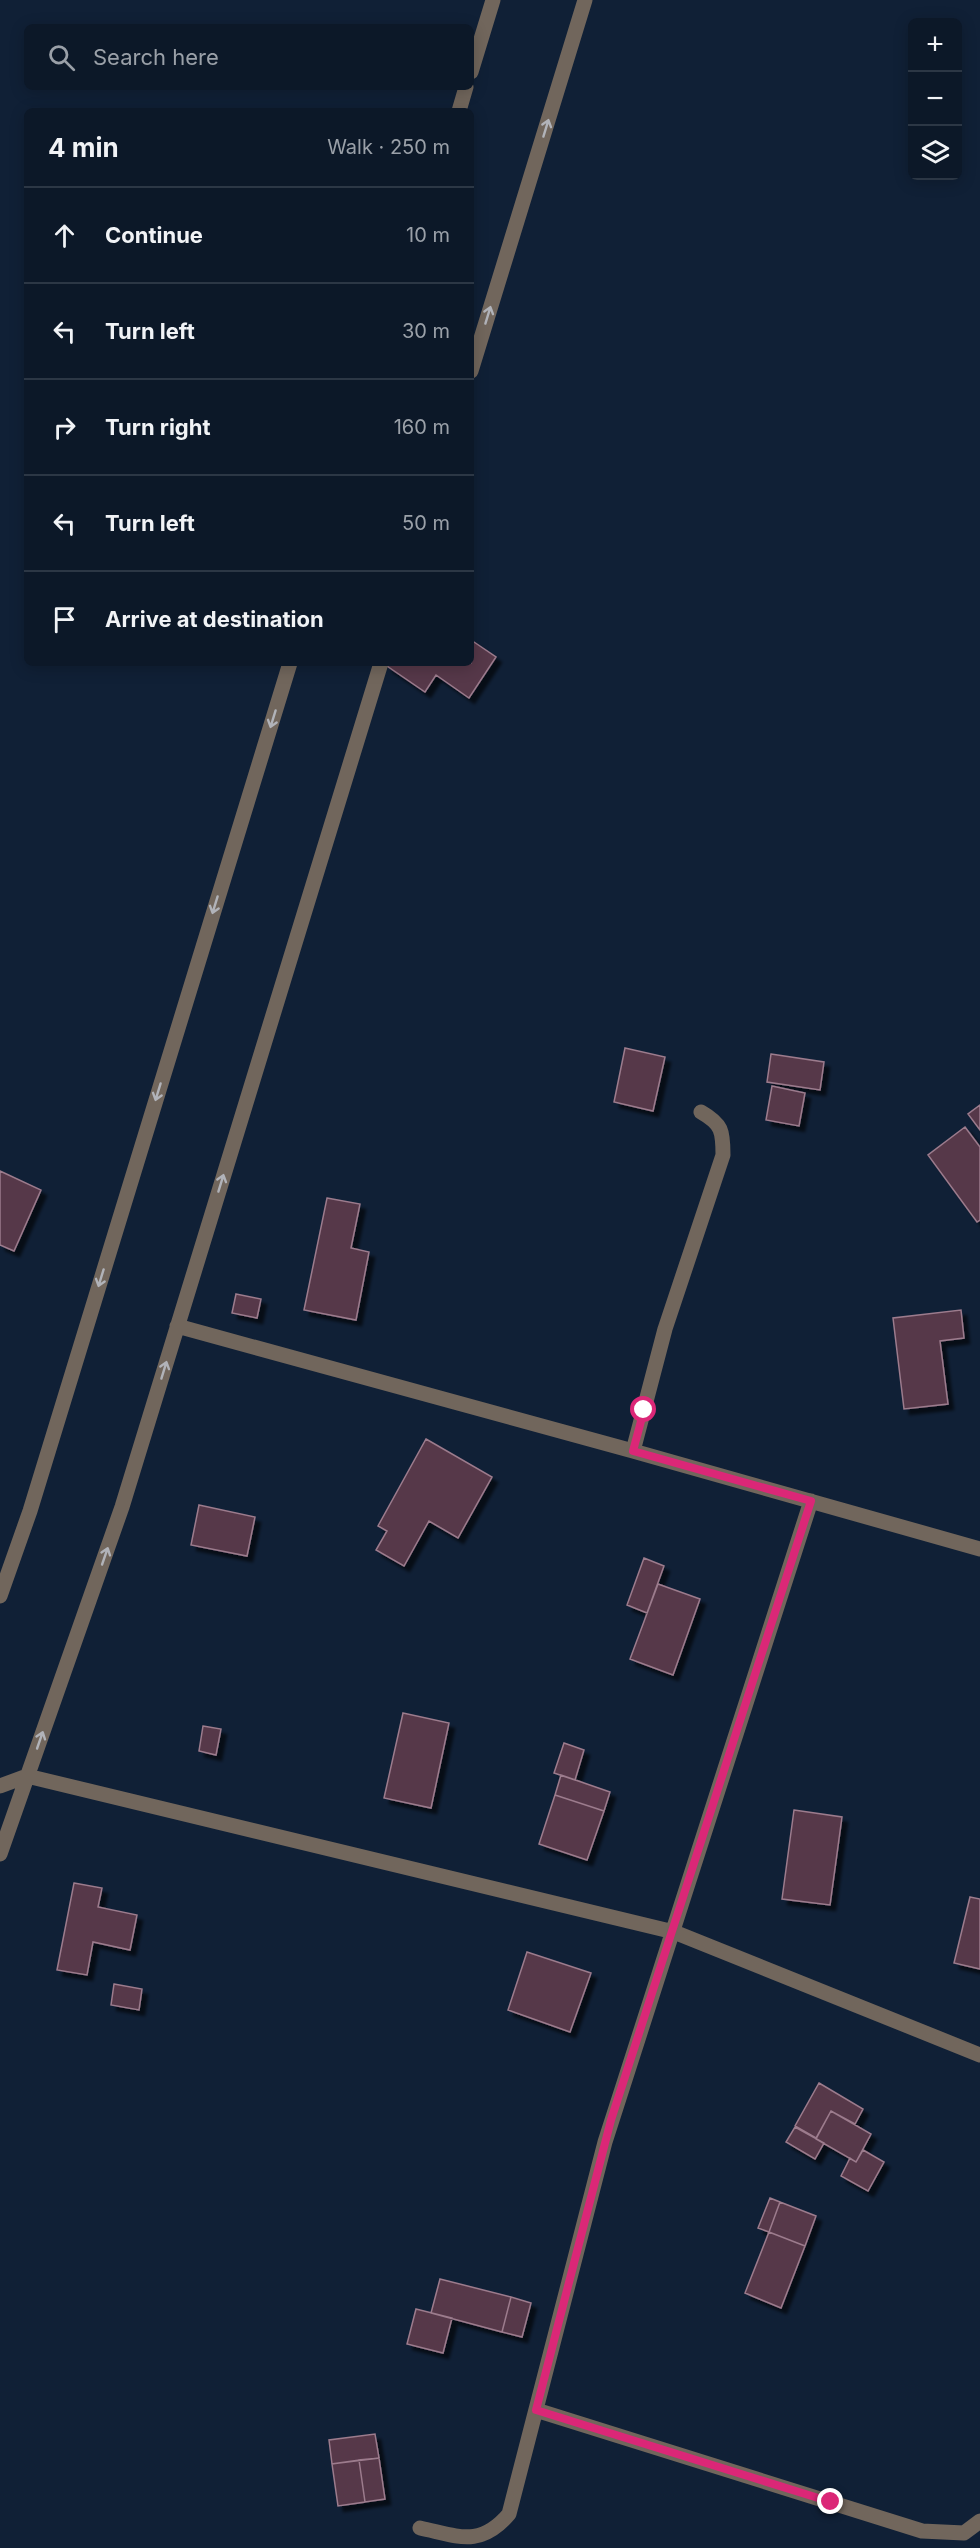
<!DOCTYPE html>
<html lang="en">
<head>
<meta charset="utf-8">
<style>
  body { margin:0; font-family:Inter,sans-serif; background:#152130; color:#f1f3f6 }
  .controls { position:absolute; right:18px; top:18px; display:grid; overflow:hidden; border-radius:9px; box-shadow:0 3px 15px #0003 }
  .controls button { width:54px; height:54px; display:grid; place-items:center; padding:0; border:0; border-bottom:2px solid #2c3745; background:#0c1828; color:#f1f3f6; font:30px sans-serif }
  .stop { position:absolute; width:18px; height:18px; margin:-14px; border:4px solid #db2777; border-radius:50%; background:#fff }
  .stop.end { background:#db2777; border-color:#fff; box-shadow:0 2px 6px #0008 }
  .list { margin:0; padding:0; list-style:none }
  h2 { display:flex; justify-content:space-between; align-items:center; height:78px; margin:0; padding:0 24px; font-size:26px }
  h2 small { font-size:20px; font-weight:400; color:#9aa0a8 }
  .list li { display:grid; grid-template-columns:39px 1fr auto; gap:18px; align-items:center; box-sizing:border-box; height:96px; padding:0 24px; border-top:2px solid #2c3745 }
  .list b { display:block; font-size:22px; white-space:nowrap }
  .list em { font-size:20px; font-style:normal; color:#9aa0a8 }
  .icon { flex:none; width:33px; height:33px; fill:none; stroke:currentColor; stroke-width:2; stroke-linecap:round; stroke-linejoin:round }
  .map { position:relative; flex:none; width:980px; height:2548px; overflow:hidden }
  .search { position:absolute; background:#0c1828; box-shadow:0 3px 15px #0003; left:24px; top:24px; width:450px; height:66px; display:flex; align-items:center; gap:15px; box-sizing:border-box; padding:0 21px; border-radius:9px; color:#9aa0a8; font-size:22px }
  .panel { position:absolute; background:#0c1828; box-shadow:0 3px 15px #0003; left:24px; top:108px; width:450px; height:558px; border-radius:9px }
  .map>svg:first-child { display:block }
  .building { fill:#563949; stroke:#9c7b8d; stroke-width:1.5; filter:url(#shadow) }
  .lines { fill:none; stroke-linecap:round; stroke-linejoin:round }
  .minor { stroke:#71665c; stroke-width:15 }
  .oneway { stroke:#b1b3b9 }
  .route { stroke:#db2777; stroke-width:8 }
</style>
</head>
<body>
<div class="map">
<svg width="980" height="2548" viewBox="0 0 980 2548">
  <defs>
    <filter id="shadow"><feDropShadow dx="5.5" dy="5.5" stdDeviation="1.5" flood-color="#0009"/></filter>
  </defs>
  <rect width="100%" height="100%" fill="#102036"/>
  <path class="building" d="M 471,640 L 496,657 L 469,698 L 436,675 L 425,692 L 387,666 L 389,663 L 471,663 Z
    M 625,1048 L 665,1057 L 653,1111 L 614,1102 Z
    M 771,1054 L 824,1062 L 820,1090 L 767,1082 Z
    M 772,1086 L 805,1093 L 799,1126 L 766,1120 Z
    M 980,1105 L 980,1130 L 968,1114 Z
    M 965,1127 L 980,1147 L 980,1220 L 977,1222 L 928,1155 Z
    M 0,1171 L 41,1190 L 14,1251 L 0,1245 Z
    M 327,1198 L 360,1204 L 351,1248 L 369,1252 L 356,1320 L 304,1310 Z
    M 236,1294 L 261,1299 L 257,1318 L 232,1313 Z
    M 961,1310 L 964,1338 L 940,1341 L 948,1404 L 904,1409 L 893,1318 Z
    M 426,1439 L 492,1477 L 458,1538 L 429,1521 L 404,1566 L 376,1550 L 387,1531 L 378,1526 Z
    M 199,1505 L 255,1517 L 247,1556 L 191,1545 Z
    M 644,1558 L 664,1566 L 647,1613 L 627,1605 Z
    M 658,1584 L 700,1599 L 673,1675 L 630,1659 Z
    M 403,1713 L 449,1723 L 431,1808 L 384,1798 Z
    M 203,1726 L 221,1729 L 216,1755 L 199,1751 Z
    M 564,1743 L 584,1750 L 575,1780 L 554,1773 Z
    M 561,1775 L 610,1792 L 604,1811 L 555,1795 Z
    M 555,1795 L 604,1811 L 587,1860 L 539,1844 Z
    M 794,1810 L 842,1817 L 830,1905 L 782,1899 Z
    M 74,1883 L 102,1888 L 98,1907 L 137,1915 L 130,1950 L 93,1942 L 87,1975 L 57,1970 Z
    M 970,1897 L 980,1899 L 980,1969 L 954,1963 Z
    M 527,1952 L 591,1973 L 570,2032 L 508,2010 Z
    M 114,1984 L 142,1989 L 139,2010 L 111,2005 Z
    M 819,2083 L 863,2109 L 855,2124 L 831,2111 L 816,2138 L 795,2126 Z
    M 831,2111 L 871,2134 L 856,2162 L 816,2139 Z
    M 795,2127 L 824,2143 L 815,2159 L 786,2142 Z
    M 863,2150 L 884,2162 L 868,2191 L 841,2176 L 850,2158 L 856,2162 Z
    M 770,2198 L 780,2202 L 769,2232 L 758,2228 Z
    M 780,2202 L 816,2216 L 805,2246 L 769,2232 Z
    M 769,2232 L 805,2246 L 781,2308 L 745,2293 Z
    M 440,2279 L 511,2297 L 502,2332 L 431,2313 Z
    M 511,2297 L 531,2303 L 522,2337 L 502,2332 Z
    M 416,2309 L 452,2318 L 443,2353 L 407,2344 Z
    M 375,2434 L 379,2458 L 332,2464 L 329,2440 Z
    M 379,2458 L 385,2499 L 365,2502 L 359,2460 Z
    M 359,2460 L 365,2502 L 338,2506 L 332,2464 Z"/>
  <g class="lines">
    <path class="minor" d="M 471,72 L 493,0
      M 459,111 L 466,87
      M 471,371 L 585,0
      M 177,1326 L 633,1451 L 980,1549
      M 633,1451 L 665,1329 L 723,1155 C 723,1131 722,1124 701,1112
      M 0,1596 L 30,1511 L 290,663
      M 0,1786 L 27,1776 L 674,1932 L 980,2055
      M 0,1854 L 122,1507 L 381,663
      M 536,2410 L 922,2531 L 964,2533 L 980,2521
      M 420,2528 C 458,2536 480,2548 509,2514 L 605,2142 L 811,1501"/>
  </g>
  <defs><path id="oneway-shaft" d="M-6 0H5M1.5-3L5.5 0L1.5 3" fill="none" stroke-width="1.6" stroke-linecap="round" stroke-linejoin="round" transform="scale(1.5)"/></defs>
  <g class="oneway">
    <use href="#oneway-shaft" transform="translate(546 128) rotate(-73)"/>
    <use href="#oneway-shaft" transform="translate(488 315) rotate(-73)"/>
    <use href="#oneway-shaft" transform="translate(273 719) rotate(107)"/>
    <use href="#oneway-shaft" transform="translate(215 905) rotate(107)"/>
    <use href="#oneway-shaft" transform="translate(158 1092) rotate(107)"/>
    <use href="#oneway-shaft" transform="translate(221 1183) rotate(-73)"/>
    <use href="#oneway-shaft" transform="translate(101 1278) rotate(107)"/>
    <use href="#oneway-shaft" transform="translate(164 1370) rotate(-73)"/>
    <use href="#oneway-shaft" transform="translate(105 1556) rotate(-71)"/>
    <use href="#oneway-shaft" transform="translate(40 1740) rotate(-71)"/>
  </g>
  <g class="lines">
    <path class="route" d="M 644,1410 L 633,1451 L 811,1501 L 611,2120 L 536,2410 L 831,2502"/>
  </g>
</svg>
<div class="controls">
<button>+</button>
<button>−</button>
<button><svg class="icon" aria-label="layers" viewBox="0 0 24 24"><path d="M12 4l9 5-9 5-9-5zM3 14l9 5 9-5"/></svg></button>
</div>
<div class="stop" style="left:644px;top:1410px"></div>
<div class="stop end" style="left:831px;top:2502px"></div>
<div class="search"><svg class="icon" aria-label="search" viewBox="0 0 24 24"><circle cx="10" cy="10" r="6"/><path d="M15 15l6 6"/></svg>Search here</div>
<section class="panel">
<h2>4 min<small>Walk · 250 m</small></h2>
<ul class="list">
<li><svg class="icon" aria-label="ahead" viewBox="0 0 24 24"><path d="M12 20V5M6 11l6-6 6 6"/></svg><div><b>Continue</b></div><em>10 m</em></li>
<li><svg class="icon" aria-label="left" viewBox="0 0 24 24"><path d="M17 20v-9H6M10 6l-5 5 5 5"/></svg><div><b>Turn left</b></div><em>30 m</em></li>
<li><svg class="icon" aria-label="right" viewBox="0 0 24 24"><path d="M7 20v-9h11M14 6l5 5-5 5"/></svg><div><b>Turn right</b></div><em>160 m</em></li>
<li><svg class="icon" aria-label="left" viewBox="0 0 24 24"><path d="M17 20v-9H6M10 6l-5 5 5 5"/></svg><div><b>Turn left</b></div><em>50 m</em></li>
<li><svg class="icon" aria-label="arrive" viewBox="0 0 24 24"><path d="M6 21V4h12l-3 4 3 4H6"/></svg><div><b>Arrive at destination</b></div></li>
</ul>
</section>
</div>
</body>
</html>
